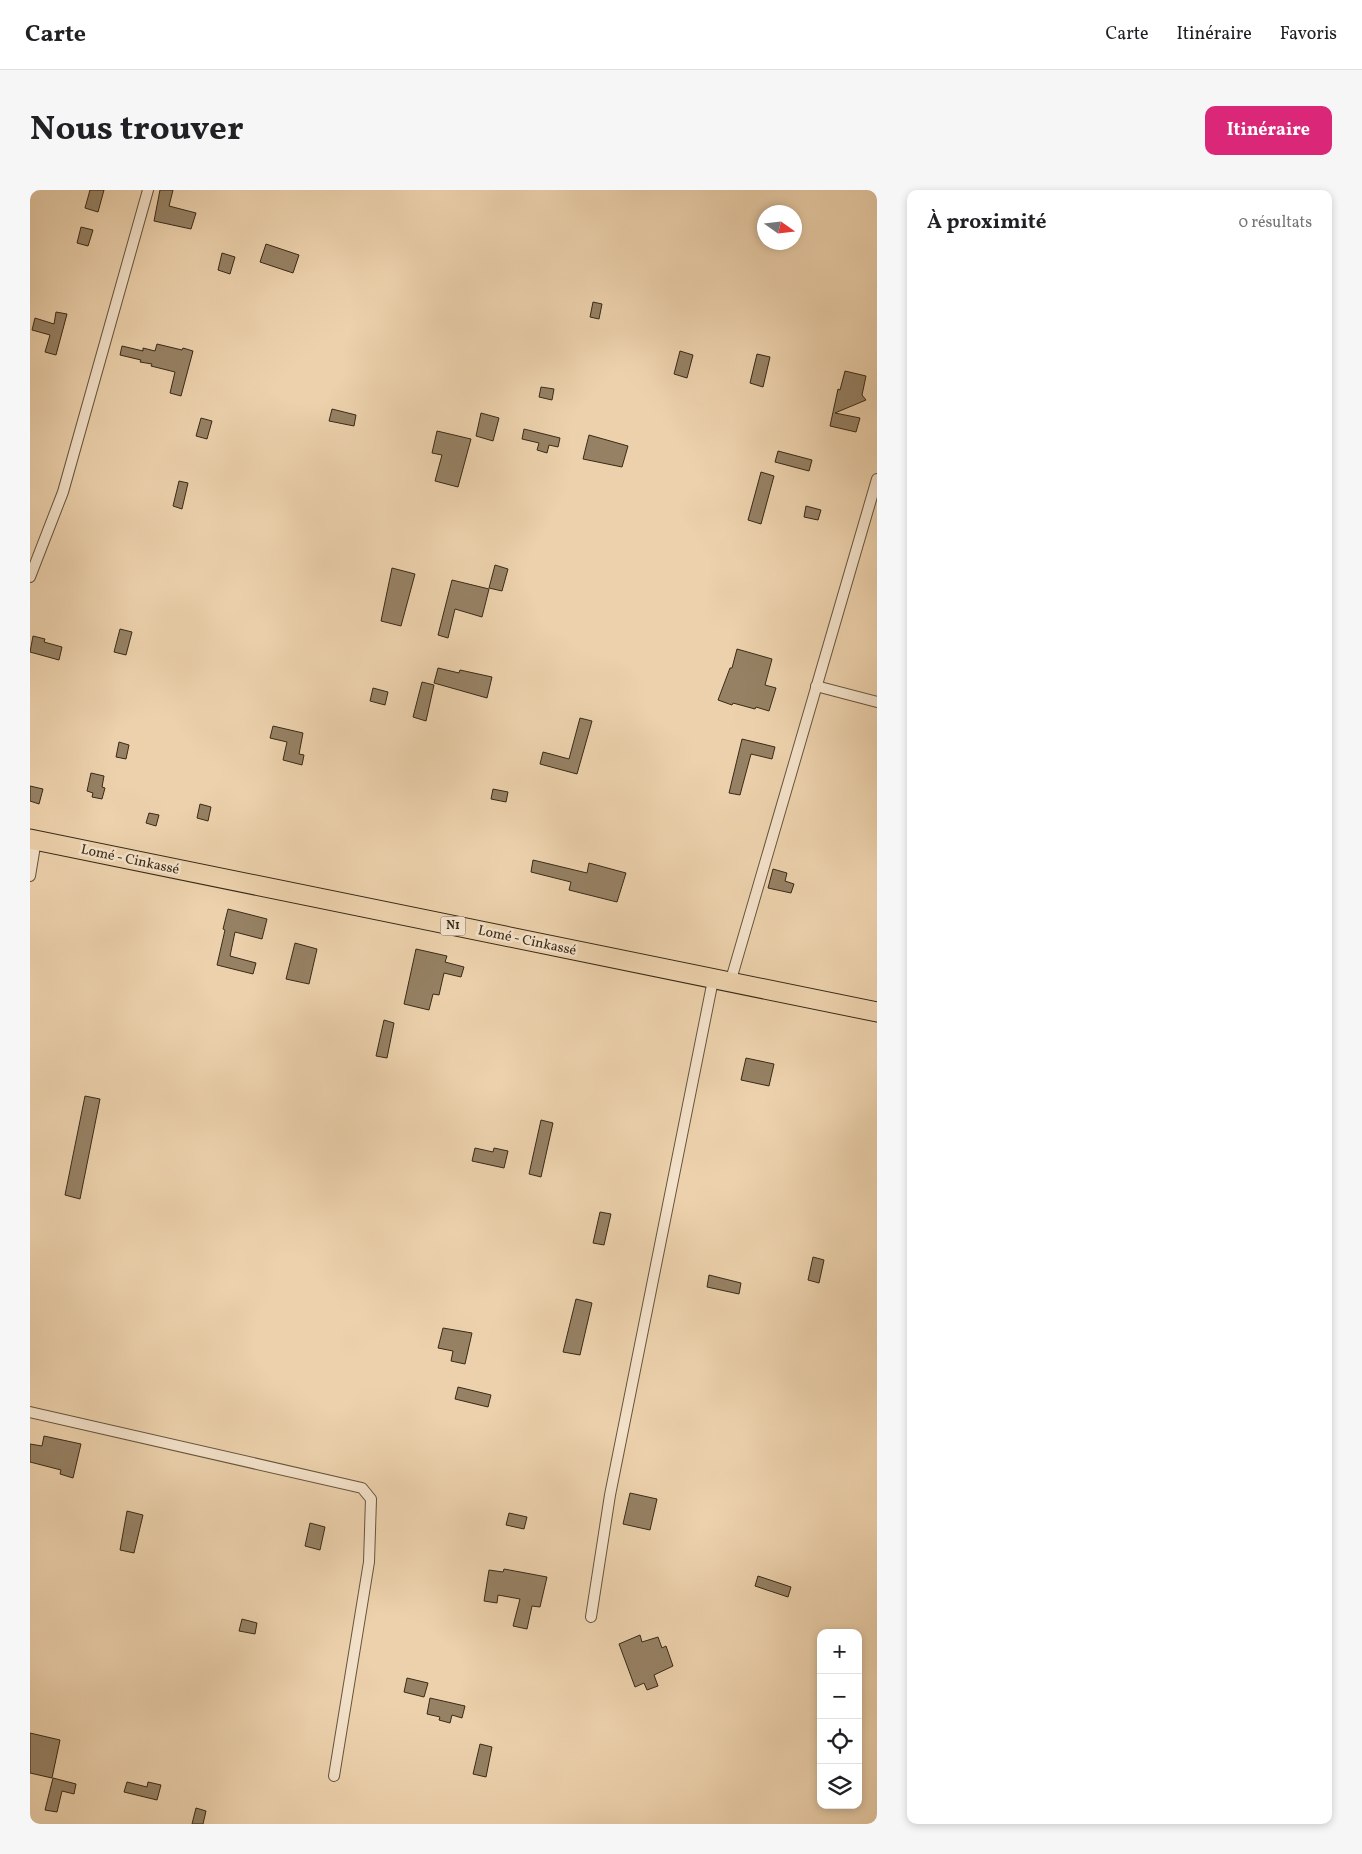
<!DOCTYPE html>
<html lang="fr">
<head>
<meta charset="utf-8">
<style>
  body { margin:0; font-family:Vollkorn,serif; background:#f6f6f6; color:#202124 }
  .controls { position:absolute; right:15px; bottom:15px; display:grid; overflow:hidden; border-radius:10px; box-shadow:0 2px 8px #0003 }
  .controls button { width:45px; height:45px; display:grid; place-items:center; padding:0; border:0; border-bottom:1px solid #e0e0e0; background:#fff; color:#202124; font:25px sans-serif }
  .compass { position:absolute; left:727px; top:15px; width:45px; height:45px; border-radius:50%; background:#fff; box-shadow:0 2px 8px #0003; rotate:104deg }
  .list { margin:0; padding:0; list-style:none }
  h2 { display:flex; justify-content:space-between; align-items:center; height:65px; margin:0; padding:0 20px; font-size:21px }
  h2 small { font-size:16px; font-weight:400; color:#757577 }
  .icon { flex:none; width:28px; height:28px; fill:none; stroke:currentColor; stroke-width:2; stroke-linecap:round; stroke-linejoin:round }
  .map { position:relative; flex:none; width:847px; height:1634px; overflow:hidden; border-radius:10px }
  header { display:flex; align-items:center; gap:30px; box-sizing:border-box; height:70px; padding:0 25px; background:#fff; border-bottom:1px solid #e0e0e0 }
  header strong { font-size:24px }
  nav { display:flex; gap:28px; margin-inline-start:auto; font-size:18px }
  .intro { display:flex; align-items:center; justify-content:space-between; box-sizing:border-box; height:120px; padding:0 30px }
  h1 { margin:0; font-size:35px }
  .button { padding:12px 22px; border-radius:10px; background:#db2777; color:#fff; font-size:18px; font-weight:700 }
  main { display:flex; gap:30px; padding:0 30px }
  aside { flex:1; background:#fff; border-radius:10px; box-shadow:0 2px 8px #0003 }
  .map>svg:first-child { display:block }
  .building { fill:#968164; stroke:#392a17 }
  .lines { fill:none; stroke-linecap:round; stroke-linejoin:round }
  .street-casing { stroke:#66543c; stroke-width:12 }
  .highway-casing { stroke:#392a17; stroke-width:21 }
  .street { stroke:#f3e1c9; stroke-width:10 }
  .highway { stroke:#ecd1ac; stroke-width:19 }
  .labels { text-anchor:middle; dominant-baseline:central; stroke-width:5; stroke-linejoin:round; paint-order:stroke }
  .shield { fill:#f3e1c9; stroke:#71614c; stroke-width:1 }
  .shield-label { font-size:12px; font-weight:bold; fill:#392a17 }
  .street-label { font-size:14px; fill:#392a17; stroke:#f3e1c9 }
</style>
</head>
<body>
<header>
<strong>Carte</strong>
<nav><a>Carte</a><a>Itinéraire</a><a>Favoris</a></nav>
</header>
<div class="intro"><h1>Nous trouver</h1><a class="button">Itinéraire</a></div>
<main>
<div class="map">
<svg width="847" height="1634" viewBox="0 0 847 1634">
  <rect width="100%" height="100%" fill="#ecd1ac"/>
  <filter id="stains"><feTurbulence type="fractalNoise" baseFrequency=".004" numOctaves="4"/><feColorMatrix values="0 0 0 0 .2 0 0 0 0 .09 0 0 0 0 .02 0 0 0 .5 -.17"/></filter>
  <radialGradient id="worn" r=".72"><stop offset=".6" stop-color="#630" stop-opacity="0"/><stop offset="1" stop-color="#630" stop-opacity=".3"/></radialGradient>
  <path class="building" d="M 60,0 L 74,0 L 68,22 L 55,18 Z
    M 130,0 L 143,0 L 139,16 L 166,23 L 161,39 L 124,31 Z
    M 51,37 L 63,40 L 58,56 L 47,53 Z
    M 236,54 L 269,65 L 263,83 L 230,72 Z
    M 192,63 L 205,67 L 200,84 L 188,80 Z
    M 563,112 L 572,114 L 569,129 L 560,127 Z
    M 26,122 L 37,124 L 26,165 L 15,162 L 20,145 L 2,140 L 5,128 L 24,134 Z
    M 127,154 L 152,160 L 153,158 L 163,161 L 151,206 L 140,203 L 145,182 L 121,176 L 122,174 L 110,172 L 111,170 L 90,165 L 92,156 L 113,161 L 113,158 L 125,161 Z
    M 650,161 L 663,165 L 657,188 L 644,184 Z
    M 727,164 L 740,167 L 733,197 L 720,193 Z
    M 815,181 L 836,186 L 832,205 L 836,210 L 805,223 L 830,228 L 826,242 L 800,236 L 808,199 L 810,200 Z
    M 511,197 L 524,199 L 522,210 L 509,207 Z
    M 302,219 L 326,225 L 324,236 L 299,231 Z
    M 451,223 L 469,228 L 463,251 L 446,246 Z
    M 171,228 L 182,231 L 177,249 L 166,246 Z
    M 494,239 L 530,248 L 528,257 L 519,255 L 517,263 L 507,260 L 509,253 L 492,249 Z
    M 407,241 L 441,249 L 428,297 L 405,291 L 412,265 L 402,263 Z
    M 559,245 L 598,256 L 592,277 L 553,269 Z
    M 748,261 L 782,270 L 779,281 L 745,272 Z
    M 731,282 L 744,286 L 731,334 L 718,330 Z
    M 149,291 L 158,293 L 152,319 L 143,316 Z
    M 776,316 L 791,320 L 788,330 L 774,327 Z
    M 465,375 L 478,379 L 472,401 L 459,398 Z
    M 362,378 L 385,384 L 371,436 L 351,431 Z
    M 422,390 L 459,399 L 452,427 L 425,419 L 418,448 L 408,445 Z
    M 90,439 L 102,442 L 96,465 L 84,462 Z
    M 3,446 L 15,449 L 14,452 L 32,457 L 29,470 L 0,462 Z
    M 707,459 L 742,469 L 735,495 L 746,498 L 739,521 L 726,517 L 725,519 L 703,513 L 702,515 L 688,510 L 700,478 L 702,478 Z
    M 408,478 L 429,483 L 430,480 L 462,487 L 457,508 L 404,493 Z
    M 392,492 L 404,495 L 396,531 L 383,527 Z
    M 343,498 L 358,502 L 355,515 L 340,511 Z
    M 550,528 L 562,531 L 547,584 L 510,574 L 513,562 L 539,569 Z
    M 243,536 L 273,543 L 269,564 L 274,565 L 272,575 L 253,570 L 257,552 L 240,548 Z
    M 712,549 L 745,557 L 742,569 L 721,564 L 710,605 L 699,603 Z
    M 89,552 L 99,555 L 96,569 L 86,567 Z
    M 61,583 L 74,586 L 72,597 L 75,598 L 72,609 L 62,607 L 63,603 L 57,601 Z
    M 0,596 L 13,599 L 9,614 L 0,611 Z
    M 463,599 L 478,602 L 476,612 L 461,609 Z
    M 170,614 L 181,617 L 178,631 L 167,628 Z
    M 119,623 L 129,625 L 126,636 L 116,633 Z
    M 503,670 L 557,683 L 559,673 L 596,683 L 587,712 L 539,700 L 541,692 L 501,682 Z
    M 743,679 L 757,683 L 755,691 L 764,694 L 761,703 L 738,698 Z
    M 198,719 L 237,729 L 232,749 L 205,742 L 200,766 L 226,773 L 223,784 L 187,775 L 195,740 L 193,739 Z
    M 265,753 L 287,759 L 279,794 L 256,789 Z
    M 386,759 L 417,766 L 415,772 L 434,777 L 431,787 L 414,783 L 409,805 L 403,804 L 399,820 L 374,814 Z
    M 354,830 L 364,833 L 357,868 L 346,866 Z
    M 716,868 L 744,874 L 739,896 L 711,890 Z
    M 55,906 L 70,909 L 50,1009 L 35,1005 Z
    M 511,930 L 523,933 L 511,987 L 499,984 Z
    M 445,958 L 463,962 L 464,958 L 478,961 L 474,978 L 442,971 Z
    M 570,1022 L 581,1024 L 574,1055 L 563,1053 Z
    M 783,1067 L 794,1070 L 789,1093 L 778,1090 Z
    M 679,1085 L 711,1093 L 709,1104 L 677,1097 Z
    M 546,1109 L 562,1113 L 550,1165 L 533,1162 Z
    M 413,1138 L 442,1143 L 435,1174 L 421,1171 L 423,1161 L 408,1158 Z
    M 428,1197 L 461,1205 L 458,1217 L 425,1209 Z
    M 14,1246 L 51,1254 L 43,1288 L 30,1284 L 31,1280 L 0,1272 L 0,1254 L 12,1256 Z
    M 600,1303 L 627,1309 L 620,1340 L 593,1334 Z
    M 97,1321 L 113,1325 L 104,1363 L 90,1360 Z
    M 479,1323 L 497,1327 L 494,1339 L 476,1335 Z
    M 280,1333 L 295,1337 L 290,1360 L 275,1356 Z
    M 474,1379 L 517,1387 L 510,1417 L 502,1416 L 497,1439 L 483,1436 L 490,1409 L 468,1405 L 467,1413 L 454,1411 L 459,1380 L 473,1382 Z
    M 728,1386 L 761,1397 L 758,1407 L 725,1396 Z
    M 212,1429 L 227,1433 L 225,1444 L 209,1441 Z
    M 610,1445 L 612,1452 L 628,1447 L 632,1458 L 636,1456 L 643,1476 L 624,1485 L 628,1496 L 617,1500 L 614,1493 L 605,1497 L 589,1454 Z
    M 377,1488 L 398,1493 L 394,1507 L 374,1502 Z
    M 400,1508 L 435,1516 L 432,1528 L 422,1525 L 420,1533 L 409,1530 L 410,1527 L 397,1524 Z
    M 0,1543 L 30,1550 L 22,1588 L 0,1583 Z
    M 450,1554 L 462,1557 L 456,1587 L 443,1584 Z
    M 23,1588 L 46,1594 L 44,1604 L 32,1601 L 27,1622 L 15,1620 Z
    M 97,1592 L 117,1597 L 118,1592 L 131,1595 L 127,1610 L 94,1602 Z
    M 166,1618 L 176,1621 L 173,1634 L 162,1634 Z"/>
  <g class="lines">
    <defs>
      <path id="street" d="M 0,387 L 33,302 L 118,0
        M 786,496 L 847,512
        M 0,686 L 6,650
        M 700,793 L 847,289
        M 0,1222 L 332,1298 L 341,1309 L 339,1372 L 304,1586
        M 561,1427 L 580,1305 L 683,790"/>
      <path id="highway" d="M 0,649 L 847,822"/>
    </defs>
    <use href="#street" class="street-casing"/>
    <use href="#highway" class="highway-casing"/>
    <use href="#street" class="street"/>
    <use href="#highway" class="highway"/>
  </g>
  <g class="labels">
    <rect class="shield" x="410.5" y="726.5" width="25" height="19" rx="4"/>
    <g class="shield-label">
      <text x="423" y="736">N1</text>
    </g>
    <g class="street-label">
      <text transform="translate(100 670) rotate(12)">Lomé - Cinkassé</text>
      <text transform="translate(497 751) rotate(12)">Lomé - Cinkassé</text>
    </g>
  </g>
  <rect width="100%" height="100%" filter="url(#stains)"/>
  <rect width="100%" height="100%" fill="url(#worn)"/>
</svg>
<div class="controls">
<button>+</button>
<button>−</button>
<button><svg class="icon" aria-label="locate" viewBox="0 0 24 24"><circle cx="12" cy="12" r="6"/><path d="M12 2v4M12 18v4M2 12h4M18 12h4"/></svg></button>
<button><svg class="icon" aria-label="layers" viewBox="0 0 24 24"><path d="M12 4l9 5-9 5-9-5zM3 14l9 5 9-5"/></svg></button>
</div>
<svg class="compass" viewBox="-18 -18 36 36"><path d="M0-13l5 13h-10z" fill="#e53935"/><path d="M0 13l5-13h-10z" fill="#757577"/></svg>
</div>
<aside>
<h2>À proximité<small>0 résultats</small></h2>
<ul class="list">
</ul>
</aside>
</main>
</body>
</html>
